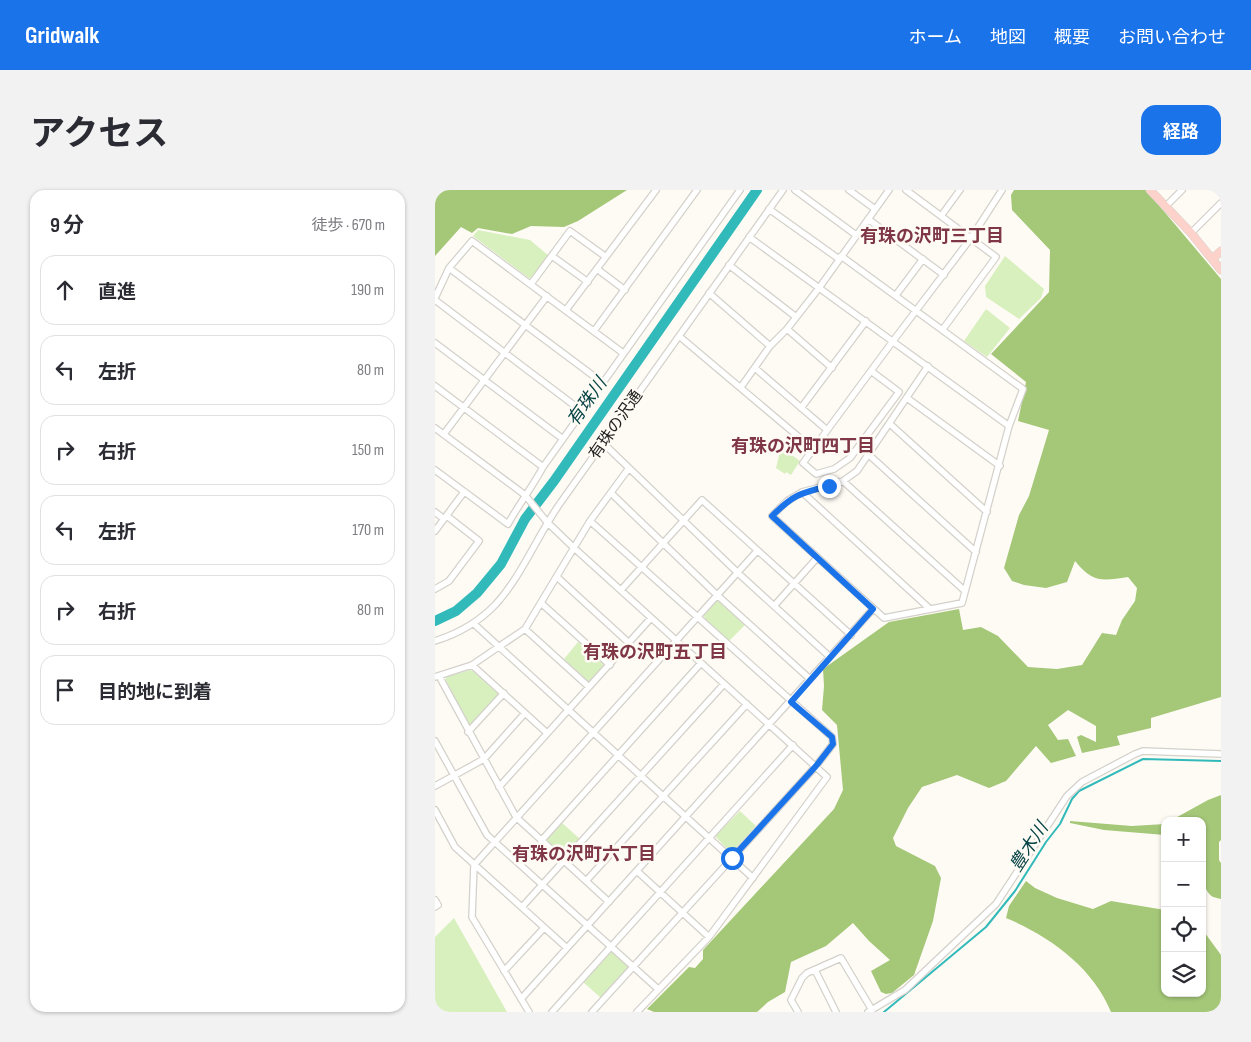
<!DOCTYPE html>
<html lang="ja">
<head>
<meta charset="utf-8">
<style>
  body { margin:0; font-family:"Sofia Sans Condensed","Noto Sans JP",sans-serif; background:#f2f2f3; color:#2b2b33 }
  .controls { position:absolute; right:15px; bottom:15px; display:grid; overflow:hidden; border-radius:10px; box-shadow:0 1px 4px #0004 }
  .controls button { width:45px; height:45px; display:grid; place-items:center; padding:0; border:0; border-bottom:1px solid #e1e1e2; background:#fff; color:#2b2b33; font:25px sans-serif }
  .stop { position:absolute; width:15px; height:15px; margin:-11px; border:4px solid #1a73e8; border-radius:50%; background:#fff }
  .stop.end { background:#1a73e8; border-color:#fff; box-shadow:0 1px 5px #0008 }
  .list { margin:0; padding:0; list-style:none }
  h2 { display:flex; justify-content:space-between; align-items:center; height:65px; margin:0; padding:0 20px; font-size:21px }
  h2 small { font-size:16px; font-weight:400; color:#7c7c81 }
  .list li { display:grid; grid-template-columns:32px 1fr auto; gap:15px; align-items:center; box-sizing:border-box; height:70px; margin:0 10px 10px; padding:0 10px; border:1px solid #e1e1e2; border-radius:15px }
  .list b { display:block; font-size:19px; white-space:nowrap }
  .list em { font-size:16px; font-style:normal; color:#7c7c81 }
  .icon { flex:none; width:28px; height:28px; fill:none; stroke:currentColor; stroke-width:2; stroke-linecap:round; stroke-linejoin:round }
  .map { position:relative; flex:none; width:786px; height:822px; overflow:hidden; border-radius:15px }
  header { display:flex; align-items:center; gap:30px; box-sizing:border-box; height:70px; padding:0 25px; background:#1a73e8; color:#fff }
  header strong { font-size:24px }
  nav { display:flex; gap:28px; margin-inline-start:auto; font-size:18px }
  .intro { display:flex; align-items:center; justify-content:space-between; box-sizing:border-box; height:120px; padding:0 30px }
  h1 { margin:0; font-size:35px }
  .button { padding:12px 22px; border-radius:15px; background:#1a73e8; color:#fff; font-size:18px; font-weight:700 }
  main { display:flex; gap:30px; padding:0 30px }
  aside { flex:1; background:#fff; border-radius:15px; box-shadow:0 1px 4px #0004 }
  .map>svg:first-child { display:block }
  .green { fill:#d8efbe }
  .forest { fill:#a5c778 }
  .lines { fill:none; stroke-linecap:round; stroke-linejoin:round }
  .stream { stroke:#32baba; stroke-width:2 }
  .river { stroke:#32baba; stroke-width:10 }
  .street-casing { stroke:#d4d1cb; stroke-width:8 }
  .secondary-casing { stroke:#d4d1cb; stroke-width:9 }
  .street { stroke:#fff; stroke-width:5.5 }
  .secondary { stroke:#fcd2ca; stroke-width:8 }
  .route { stroke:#1a73e8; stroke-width:6 }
  .labels { text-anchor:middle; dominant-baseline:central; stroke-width:5; stroke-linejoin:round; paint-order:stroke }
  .street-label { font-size:16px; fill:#1e1d1b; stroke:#fefbf5 }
  .neighbourhood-label { font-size:18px; font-weight:bold; fill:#7f3745; stroke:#fefbf5 }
  .water-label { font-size:18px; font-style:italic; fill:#084445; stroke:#fefbf5 }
</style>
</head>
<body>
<header>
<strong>Gridwalk</strong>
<nav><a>ホーム</a><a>地図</a><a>概要</a><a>お問い合わせ</a></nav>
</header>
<div class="intro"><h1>アクセス</h1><a class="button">経路</a></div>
<main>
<aside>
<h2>9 分<small>徒歩 · 670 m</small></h2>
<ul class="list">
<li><svg class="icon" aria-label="ahead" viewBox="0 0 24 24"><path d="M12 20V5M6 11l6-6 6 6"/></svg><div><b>直進</b></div><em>190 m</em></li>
<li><svg class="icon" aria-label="left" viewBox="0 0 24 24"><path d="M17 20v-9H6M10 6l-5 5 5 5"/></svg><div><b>左折</b></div><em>80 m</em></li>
<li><svg class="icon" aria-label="right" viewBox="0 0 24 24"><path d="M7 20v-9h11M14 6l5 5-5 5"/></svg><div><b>右折</b></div><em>150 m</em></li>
<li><svg class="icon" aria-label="left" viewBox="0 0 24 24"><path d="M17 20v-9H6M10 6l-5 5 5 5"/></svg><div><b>左折</b></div><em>170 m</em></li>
<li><svg class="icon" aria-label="right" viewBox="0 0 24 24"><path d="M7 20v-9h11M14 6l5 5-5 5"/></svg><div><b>右折</b></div><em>80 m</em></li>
<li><svg class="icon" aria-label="arrive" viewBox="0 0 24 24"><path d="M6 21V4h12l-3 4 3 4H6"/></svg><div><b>目的地に到着</b></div></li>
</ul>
</aside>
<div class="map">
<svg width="786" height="822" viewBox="0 0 786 822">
  <rect width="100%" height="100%" fill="#fefbf5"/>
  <path class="green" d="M 43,40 L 95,50 L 114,66 L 97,88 L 94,88 L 38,46 Z
    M 570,66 L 609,99 L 606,108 L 584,129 L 551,107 L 550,96 Z
    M 551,119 L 575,138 L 552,167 L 529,151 Z
    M 346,257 L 365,271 L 356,285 L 351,282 L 350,284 L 341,278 Z
    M 282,411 L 284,411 L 310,435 L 294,451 L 270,429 L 269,425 Z
    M 143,452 L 168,474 L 169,476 L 155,492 L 153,492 L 129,469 Z
    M 35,480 L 38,481 L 65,505 L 36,536 L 33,535 L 11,490 L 11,487 Z
    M 305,621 L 321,636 L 296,663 L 280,646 Z
    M 126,632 L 145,649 L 129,666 L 127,667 L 111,653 L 111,650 Z
    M 19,728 L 72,822 L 0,822 L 0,747 Z
    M 177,761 L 194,777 L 166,808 L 148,792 Z"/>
  <path class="forest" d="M 0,0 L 192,0 L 143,31 L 129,37 L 96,36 L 77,44 L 43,38 L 37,43 L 26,37 L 0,66 Z
    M 579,0 L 711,0 L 786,89 L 786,507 L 716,528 L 716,538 L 682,546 L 685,555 L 647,563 L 642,547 L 646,545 L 661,552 L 661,536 L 633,520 L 613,535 L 623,550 L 633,549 L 641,566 L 616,573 L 601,556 L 571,591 L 554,598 L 522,585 L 487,597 L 473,618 L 458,648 L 461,656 L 500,676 L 506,688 L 498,731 L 479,785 L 457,803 L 451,804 L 446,802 L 436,781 L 455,770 L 434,751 L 418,733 L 391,756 L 356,772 L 350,802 L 333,812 L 322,822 L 219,822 L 212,819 L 254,777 L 260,778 L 268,769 L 268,760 L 399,619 L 408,600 L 402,535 L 387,520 L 389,496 L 388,479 L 454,432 L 524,419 L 528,440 L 546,437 L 563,446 L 593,477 L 622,479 L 647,475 L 667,443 L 681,445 L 687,430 L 700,411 L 702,398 L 693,387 C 667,391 658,393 640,371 L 632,392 L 611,398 L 589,395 L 577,391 L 569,378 L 584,325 L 594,306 L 614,240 L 583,231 L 591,192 L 556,164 L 614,102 L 615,60 L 577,20 L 576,5 Z
    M 786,605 L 786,650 L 784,652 L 784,670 L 786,673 L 786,709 C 783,708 781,708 778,707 C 761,697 767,649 767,631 L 735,631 L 773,610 Z
    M 635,631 L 697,636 L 730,634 L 730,645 L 669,640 L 635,633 Z
    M 591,691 L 600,698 L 622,708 L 658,719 L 676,711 L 730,720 L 730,803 L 767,803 L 767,739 L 786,765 L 786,822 L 676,822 C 658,777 614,746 571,728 L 574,716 Z"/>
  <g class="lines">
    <path class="stream" d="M 449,822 L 551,737 L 580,701 L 611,652 L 625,634 L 637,609 L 644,601 L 708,569 L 786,571"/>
    <path class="river" d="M 0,431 L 21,421 L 42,403 L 66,374 L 90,329 L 119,291 L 322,0"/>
    <defs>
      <path id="street" d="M 360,0 L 421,45
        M 414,0 L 440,19
        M 471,0 L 561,67 L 508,139
        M 731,16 L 747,0
        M 334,19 L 404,69
        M 506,26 L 525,0
        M 433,29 L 509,85
        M 756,43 L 786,13
        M 314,47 L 574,236
        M 117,66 L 153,92
        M 406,66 L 588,199 L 574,236 L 527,413 L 449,428 L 337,326 L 352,311 L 367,302 L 408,291 L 422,281 L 493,176
        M 294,75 L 361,127
        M 14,78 L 168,193
        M 162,79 L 190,100
        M 96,94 L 135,41 L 171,67
        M 274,103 L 335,156
        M 461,105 L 488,69
        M 0,108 L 14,78 L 37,51 L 188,163
        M 0,110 L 148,222
        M 131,120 L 221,0
        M 352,139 L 397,178
        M 159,141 L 262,0
        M 244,146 L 378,259
        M 0,153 L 128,249
        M 320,178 L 392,240
        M 436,181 L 464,202 L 415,268 L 399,279 L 381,284 L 368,273 L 458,151 L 536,48 L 567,0
        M 0,196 L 108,277
        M 306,197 L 335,156 L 352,139 L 384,98 L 454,0
        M 472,208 L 565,276
        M 366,218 L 431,131
        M 455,234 L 552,322
        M 0,238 L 90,305 L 112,332 L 138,357 L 392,587 L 274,747 L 202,822
        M 9,244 L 112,106
        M 168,253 L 303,383 L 395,467
        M 433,264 L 541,362
        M 0,280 L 73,334 C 84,314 98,296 108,277 L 305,0
        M 408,291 L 530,401
        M 367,302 L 495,419
        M 176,303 L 282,405 L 375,489
        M 0,322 L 9,329
        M 155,331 L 397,547 L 398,554 L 381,576 L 157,822
        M 0,341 L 29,302
        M 122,387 L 194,453
        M 0,399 L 14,391 L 44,351 L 12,326
        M 186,400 L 267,310 L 416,445
        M 106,413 L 175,475
        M 339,416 L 382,368
        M 38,433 L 318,688
        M 90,439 L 154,497
        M 0,451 C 22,444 45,431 61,414 C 88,384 103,344 126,312 C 200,208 274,104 348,0
        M 37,475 L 112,543
        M 4,486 L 81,627 L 174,712
        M 0,487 L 37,475 L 90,439 L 155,331 L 194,278
        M 33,542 L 69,503
        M 0,551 L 52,645 L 223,799
        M 0,596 L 49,569 L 90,523
        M 64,597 L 216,428
        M 0,620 L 20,657 L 132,758
        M 106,651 L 266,473
        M 202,681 L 274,747
        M 151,691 L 312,514
        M 0,710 L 3,715 L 0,717
        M 87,717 L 289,494
        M 380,780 L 401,822
        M 69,781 L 109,738
        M 86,809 L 438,419
        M 94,822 L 37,727 L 39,675 L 322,361
        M 117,822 L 358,555
        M 363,822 L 356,810 L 367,788 L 372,783 L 406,768 L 437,820
        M 433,822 L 470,800 L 561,714 L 632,606 L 647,592 L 700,564 L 708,561 L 786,564"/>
      <path id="secondary" d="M 715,0 L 756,43 L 786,80
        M 777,69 L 786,61"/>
    </defs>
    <use href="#street" class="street-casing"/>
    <use href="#secondary" class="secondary-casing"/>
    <use href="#street" class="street"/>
    <use href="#secondary" class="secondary"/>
  </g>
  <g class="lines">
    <path class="route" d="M 297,668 L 381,576 L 398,554 L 397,547 L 356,512 L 438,419 L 337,326 C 358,305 365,303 394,296"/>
  </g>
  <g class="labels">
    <g class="street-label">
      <text transform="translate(181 235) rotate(-55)">有珠の沢通</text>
    </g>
    <g class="neighbourhood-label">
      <text x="497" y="46">有珠の沢町三丁目</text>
      <text x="368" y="256">有珠の沢町四丁目</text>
      <text x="220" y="462">有珠の沢町五丁目</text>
      <text x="149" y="664">有珠の沢町六丁目</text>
    </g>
    <g class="water-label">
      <text transform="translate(152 212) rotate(-55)">有珠川</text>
      <text transform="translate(594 657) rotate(-57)">豊木川</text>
    </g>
  </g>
</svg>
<div class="controls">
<button>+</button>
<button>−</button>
<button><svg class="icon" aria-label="locate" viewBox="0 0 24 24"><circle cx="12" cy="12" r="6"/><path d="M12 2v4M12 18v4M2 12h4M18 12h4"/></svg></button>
<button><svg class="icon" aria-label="layers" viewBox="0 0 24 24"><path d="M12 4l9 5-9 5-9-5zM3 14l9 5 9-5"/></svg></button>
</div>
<div class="stop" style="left:297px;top:668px"></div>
<div class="stop end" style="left:394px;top:296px"></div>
</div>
</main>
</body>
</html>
